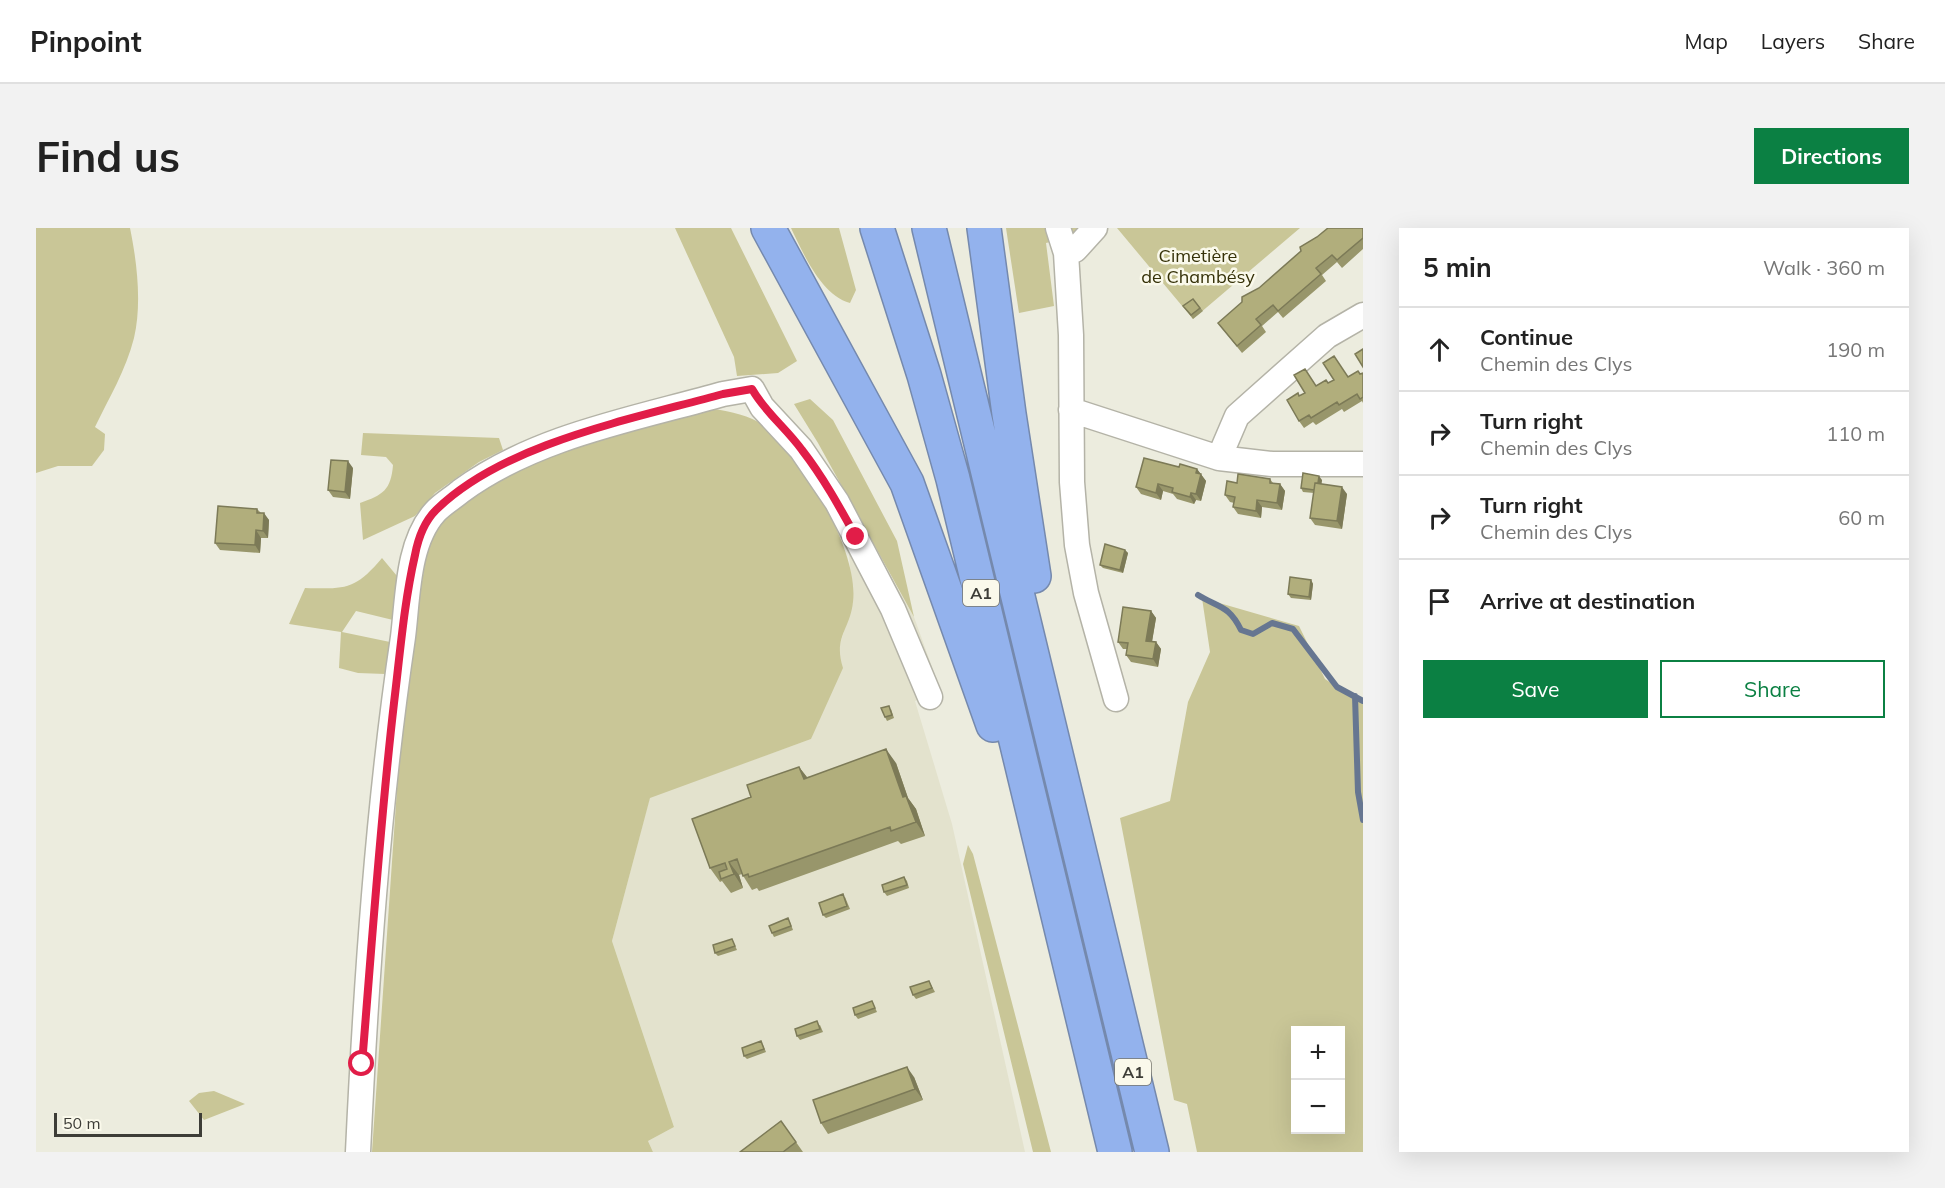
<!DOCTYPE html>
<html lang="en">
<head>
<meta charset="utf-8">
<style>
  body { margin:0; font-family:Mulish,sans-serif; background:#f2f2f2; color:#222 }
  .controls { position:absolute; right:18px; bottom:18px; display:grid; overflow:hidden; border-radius:0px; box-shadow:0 6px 24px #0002 }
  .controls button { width:54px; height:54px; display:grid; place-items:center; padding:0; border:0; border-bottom:2px solid #e0e0e0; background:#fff; color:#222; font:30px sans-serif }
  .scale { position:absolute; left:18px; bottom:15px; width:148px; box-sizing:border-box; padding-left:6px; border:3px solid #3d3d37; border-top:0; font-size:16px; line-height:21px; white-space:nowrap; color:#3d3d37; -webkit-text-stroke:4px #faf9eb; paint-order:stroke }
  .stop { position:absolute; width:18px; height:18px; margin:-14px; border:4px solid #e11d48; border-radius:50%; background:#fff }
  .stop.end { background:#e11d48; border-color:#fff; box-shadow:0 2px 6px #0008 }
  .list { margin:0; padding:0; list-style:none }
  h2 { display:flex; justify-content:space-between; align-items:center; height:78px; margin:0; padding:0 24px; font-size:26px }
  h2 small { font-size:20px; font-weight:400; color:#767676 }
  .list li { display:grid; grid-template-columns:39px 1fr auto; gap:18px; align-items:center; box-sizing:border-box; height:84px; padding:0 24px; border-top:2px solid #e0e0e0 }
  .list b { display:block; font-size:22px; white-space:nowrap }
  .list p { margin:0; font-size:20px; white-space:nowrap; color:#767676 }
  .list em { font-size:20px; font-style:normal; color:#767676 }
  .actions { display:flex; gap:12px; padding:18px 24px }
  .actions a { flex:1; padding:14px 0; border:2px solid #0b8043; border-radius:0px; text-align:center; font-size:21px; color:#0b8043 }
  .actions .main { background:#0b8043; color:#fff }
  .icon { flex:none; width:33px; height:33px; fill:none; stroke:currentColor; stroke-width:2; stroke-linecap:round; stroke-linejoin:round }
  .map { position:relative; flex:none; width:1327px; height:924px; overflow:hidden; border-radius:0px }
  header { display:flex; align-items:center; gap:36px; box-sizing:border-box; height:84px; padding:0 30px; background:#fff; border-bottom:2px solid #e0e0e0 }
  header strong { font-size:28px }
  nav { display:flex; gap:33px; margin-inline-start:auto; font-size:21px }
  .intro { display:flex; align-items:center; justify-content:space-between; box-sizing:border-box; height:144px; padding:0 36px }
  h1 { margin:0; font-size:42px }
  .button { padding:15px 27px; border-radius:0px; background:#0b8043; color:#fff; font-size:21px; font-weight:700 }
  main { display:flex; gap:36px; padding:0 36px }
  aside { flex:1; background:#fff; border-radius:0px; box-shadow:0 6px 24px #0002 }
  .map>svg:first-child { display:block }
  .built { fill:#e3e2cd }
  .green { fill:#c9c697; fill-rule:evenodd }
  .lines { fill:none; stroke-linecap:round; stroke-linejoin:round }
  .stream { stroke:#667691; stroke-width:6 }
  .minor-casing { stroke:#b4b3a7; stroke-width:27 }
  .motorway-casing { stroke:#7589ad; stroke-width:36 }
  .minor { stroke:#fff; stroke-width:24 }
  .motorway { stroke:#93b2ed; stroke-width:33 }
  .wall { fill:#98966b }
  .shaded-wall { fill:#7c7a57 }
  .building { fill:#b1ae7c; stroke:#7c7a57; stroke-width:1.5 }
  .route { stroke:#e11d48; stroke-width:8 }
  .labels { text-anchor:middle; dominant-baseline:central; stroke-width:5; stroke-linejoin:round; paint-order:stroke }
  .shield { fill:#faf9eb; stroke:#76756d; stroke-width:1.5 }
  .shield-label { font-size:16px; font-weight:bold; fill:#3d3d37 }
  .park-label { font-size:18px; fill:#353108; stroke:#faf9eb }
</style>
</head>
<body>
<header>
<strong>Pinpoint</strong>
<nav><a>Map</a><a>Layers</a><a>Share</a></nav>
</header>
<div class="intro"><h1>Find us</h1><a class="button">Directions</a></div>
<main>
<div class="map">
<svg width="1327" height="924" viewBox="0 0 1327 924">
  <rect width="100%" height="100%" fill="#ececde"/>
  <path class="built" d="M 836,315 L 878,389 L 905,464 L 879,473 L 916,596 L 989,924 L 617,924 L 612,913 L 638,899 L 576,713 L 614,569 L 775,511 L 817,374 L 813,327 Z"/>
  <path class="green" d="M 0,0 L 94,0 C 101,34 106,76 98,110 C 90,142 73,170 59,199 L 69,206 L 68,222 L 56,238 L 22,238 L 0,245 Z
    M 639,0 L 695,0 L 761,133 L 742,145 L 701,148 L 698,129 Z
    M 755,0 L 803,0 L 820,62 L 814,75 C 785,67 767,25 755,0 Z
    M 970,0 L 1046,0 L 1040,8 L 1010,15 L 1018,78 L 983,85 Z
    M 1081,0 L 1264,0 L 1157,91 Z
    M 774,171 L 797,192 L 861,313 L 878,389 L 782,215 L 758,176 Z
    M 678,181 C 698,184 721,189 736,204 C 771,239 823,324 817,374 C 814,402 797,409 807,440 L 775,511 L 614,570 L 576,713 L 638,899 L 612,913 L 617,924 L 336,924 L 367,474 L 392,316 L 413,282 L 492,235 L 574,208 Z
    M 327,205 L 463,210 L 467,222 L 443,234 L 399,265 L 379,288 L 327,312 L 324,275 C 347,267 355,262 357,237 L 350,229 L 325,227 Z
    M 346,330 L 361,348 L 357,392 L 320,383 L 306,404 L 354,414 L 349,446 L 322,445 L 303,440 L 305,404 L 253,396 L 269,360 C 310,361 319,362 346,330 Z
    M 1166,370 L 1263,398 L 1289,451 L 1327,476 L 1327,924 L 1161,924 L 1151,876 L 1138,872 L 1084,590 L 1134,573 L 1152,474 L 1174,424 ZM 1260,802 L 1304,802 L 1304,902 L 1260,902 Z
    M 932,617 L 937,626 L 1015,924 L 997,924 L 927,636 Z
    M 178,863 L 209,876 L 168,892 L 153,873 L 163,865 Z"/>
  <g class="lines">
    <path class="stream" d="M 1162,367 C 1183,380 1193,377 1205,402 L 1217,406 L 1236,395 L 1257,401 L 1301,459 L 1327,473
      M 1319,468 L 1322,564 L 1327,592"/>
    <defs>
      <path id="minor" d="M 1022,0 L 1030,25 L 1035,107 L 1036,254 L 1041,317 L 1050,365 L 1080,471
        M 1030,25 L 1039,22 L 1059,0
        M 1035,182 L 1183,230 L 1236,236 L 1327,236
        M 1183,230 L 1201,188 L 1291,108 L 1327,87
        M 322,924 C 330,754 342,577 367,409 C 372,370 371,315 399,284 C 406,276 417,270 425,263 C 500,208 599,191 687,166 L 716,161 L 726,179 L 765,221 L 801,274 L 857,381 L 894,469"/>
      <path id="motorway" d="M 732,0 L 871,255 L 957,497
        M 841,0 L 888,147 L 917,251 L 1079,924
        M 893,0 L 1116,924
        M 948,0 L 973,186 L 998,348"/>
    </defs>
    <use href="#minor" class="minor-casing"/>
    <use href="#motorway" class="motorway-casing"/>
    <use href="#minor" class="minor"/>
    <use href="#motorway" class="motorway"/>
  </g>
  <path class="wall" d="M 1327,0 L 1327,21 L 1306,40 L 1301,34 L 1286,47 L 1290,53 L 1247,90 L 1242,84 L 1226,98 L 1230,104 L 1206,125 L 1182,95 L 1223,60 Z
    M 1157,71 L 1167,83 L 1157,91 L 1147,78 Z
    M 1269,141 L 1280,158 L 1325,146 L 1327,145 L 1327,175 L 1326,173 L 1308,184 L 1306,181 L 1280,197 L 1277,194 L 1268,200 L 1263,193 L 1263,168 L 1269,165 Z
    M 1143,239 L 1161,241 L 1170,253 L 1165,273 L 1160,272 L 1158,276 L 1141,271 L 1137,266 L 1127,263 L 1125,272 L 1105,266 L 1100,259 Z
    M 317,240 L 314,271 L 297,269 L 292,262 Z
    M 1234,251 L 1237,255 L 1244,256 L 1249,263 L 1246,282 L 1226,279 L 1225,290 L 1202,286 L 1197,279 L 1198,275 L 1194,274 L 1189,267 L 1201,255 Z
    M 1286,252 L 1285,256 L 1311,266 L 1306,301 L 1279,297 L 1274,290 L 1278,265 L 1267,264 L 1265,260 Z
    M 221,281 L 225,285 L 233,292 L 232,310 L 225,310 L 224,325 L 184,322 L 179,315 Z
    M 1089,322 L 1092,325 L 1087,345 L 1067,340 L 1064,337 Z
    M 1275,352 L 1277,356 L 1275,372 L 1255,370 L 1252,366 Z
    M 1115,383 L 1120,390 L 1116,413 L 1120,414 L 1125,421 L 1122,439 L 1095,434 L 1090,427 L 1091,421 L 1087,421 L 1082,414 Z
    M 855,481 L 858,490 L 851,493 L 849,489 Z
    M 860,535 L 872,570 L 880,581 L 889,608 L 865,616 L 862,613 L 723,663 L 721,660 L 716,662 L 706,646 L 703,647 L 707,660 L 695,665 L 686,653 L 684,654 L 674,640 L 715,569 L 763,539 L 771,549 Z
    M 868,649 L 871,653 L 873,660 L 851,668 L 848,664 Z
    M 809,669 L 814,681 L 790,690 L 787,687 Z
    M 754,694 L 757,702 L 738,709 L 736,705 Z
    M 696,711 L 701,722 L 682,728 L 679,725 Z
    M 893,753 L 899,764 L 880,771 L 877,767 Z
    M 836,773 L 841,784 L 822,791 L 819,787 Z
    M 784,797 L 787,804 L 764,812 L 761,808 Z
    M 727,817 L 730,824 L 711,831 L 708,828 Z
    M 878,849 L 887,872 L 792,906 L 785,895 Z
    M 745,893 L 767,924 L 704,924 Z"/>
  <path class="shaded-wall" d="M 312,233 L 317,240 L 314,271 L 309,264 Z
    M 1161,241 L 1170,253 L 1165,273 L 1160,266 L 1160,245 Z
    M 1283,248 L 1286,252 L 1284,266 L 1281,263 Z
    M 1122,256 L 1127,263 L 1125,272 L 1120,265 Z
    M 1244,256 L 1249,263 L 1246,282 L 1241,275 Z
    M 1306,259 L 1311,266 L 1306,301 L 1301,293 Z
    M 1155,265 L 1160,272 L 1158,276 L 1154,269 Z
    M 1221,272 L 1226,279 L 1225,290 L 1220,283 Z
    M 228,285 L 233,292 L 232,310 L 227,303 Z
    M 220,302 L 225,310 L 224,325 L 219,317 Z
    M 1089,322 L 1092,325 L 1087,345 L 1084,342 Z
    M 1275,352 L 1277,356 L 1275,372 L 1273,369 Z
    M 1115,383 L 1120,390 L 1115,420 L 1110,413 Z
    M 1120,414 L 1125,421 L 1122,439 L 1117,431 Z
    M 850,521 L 860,535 L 872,570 L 880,581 L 889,608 L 880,594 L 867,569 Z
    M 763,539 L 773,552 L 768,551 Z
    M 693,634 L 703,647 L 707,660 L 698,646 Z
    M 871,839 L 878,849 L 887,872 L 879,861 Z"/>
  <path class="building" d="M 1292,0 L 1327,0 L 1327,10 L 1301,32 L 1296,27 L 1280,40 L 1285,46 L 1242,83 L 1237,77 L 1220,91 L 1225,97 L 1201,118 L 1182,95 L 1206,74 L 1206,69 L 1223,60 L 1265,23 L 1264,19 L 1281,9 Z
    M 1157,71 L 1164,80 L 1155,87 L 1147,78 Z
    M 1327,121 L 1327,139 L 1319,126 Z
    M 1298,128 L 1312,149 L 1322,143 L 1324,146 L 1327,145 L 1327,169 L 1324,171 L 1321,166 L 1303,177 L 1301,174 L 1275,190 L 1273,187 L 1263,193 L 1251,172 L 1262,165 L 1263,168 L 1269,165 L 1258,147 L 1269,141 L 1280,158 L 1290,152 L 1292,155 L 1298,152 L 1287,135 Z
    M 1108,230 L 1143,239 L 1144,236 L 1161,241 L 1160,245 L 1165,246 L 1160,266 L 1155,265 L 1154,269 L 1136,264 L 1137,260 L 1122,256 L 1120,265 L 1100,259 Z
    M 295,232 L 312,233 L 309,264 L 292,262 Z
    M 1267,245 L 1283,248 L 1282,255 L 1279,255 L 1278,262 L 1265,260 Z
    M 1202,246 L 1234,251 L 1234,255 L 1244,256 L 1241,275 L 1221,272 L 1220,283 L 1197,279 L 1199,269 L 1189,267 L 1191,253 L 1201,255 Z
    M 1279,255 L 1306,259 L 1301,293 L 1274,290 Z
    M 182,278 L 221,281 L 221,285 L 228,285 L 227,303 L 220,302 L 219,317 L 179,315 Z
    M 1069,316 L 1089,322 L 1084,342 L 1064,337 Z
    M 1254,349 L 1275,352 L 1273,369 L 1252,366 Z
    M 1087,379 L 1115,383 L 1110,413 L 1120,414 L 1117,431 L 1090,427 L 1092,415 L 1082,414 Z
    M 853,478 L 856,487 L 849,489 L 845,480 Z
    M 850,521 L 867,569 L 870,568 L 880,594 L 855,603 L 854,599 L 713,649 L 712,646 L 707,648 L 701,631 L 693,634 L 698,646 L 685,651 L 683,644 L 691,641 L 689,635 L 674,640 L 656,591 L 715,569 L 711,557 L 763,539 L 768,551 Z
    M 868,649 L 871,657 L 848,664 L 846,657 Z
    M 807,666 L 811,678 L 787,687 L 783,675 Z
    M 752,690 L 755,698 L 736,705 L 733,698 Z
    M 696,711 L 699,718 L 679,725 L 677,717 Z
    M 893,753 L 896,760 L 877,767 L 874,759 Z
    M 836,773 L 839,780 L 819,787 L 817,780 Z
    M 781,793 L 784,801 L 761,808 L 759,801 Z
    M 725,813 L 728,821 L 708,828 L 706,820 Z
    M 871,839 L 879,861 L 785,895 L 777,872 Z
    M 745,893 L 760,914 L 747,924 L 704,924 Z"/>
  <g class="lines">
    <path class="route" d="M 326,836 C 336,715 344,595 358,475 C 364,426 368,375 379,327 C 382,311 388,294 400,282 C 468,215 597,191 687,166 L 716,161 C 729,184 750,200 766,222 C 787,249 803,278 820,309"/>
  </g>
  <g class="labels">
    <g class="shield">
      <rect x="927" y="352" width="36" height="26" rx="4.5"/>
      <rect x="1079" y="831" width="36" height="26" rx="4.5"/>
    </g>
    <g class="shield-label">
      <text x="945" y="365">A1</text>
      <text x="1097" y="844">A1</text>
    </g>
    <g class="park-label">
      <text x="1162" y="27">Cimetière<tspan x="1162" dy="21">de Chambésy</tspan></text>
    </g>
  </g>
</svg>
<div class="controls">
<button>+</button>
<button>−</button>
</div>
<div class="scale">50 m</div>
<div class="stop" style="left:326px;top:836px"></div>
<div class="stop end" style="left:820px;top:309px"></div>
</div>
<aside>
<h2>5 min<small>Walk · 360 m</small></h2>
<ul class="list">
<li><svg class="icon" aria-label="ahead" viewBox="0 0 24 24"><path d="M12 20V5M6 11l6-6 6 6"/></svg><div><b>Continue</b><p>Chemin des Clys</p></div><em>190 m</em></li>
<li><svg class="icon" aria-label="right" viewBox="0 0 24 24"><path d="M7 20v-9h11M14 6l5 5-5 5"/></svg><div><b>Turn right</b><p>Chemin des Clys</p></div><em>110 m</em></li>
<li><svg class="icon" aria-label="right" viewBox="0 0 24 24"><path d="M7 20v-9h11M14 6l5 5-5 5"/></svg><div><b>Turn right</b><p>Chemin des Clys</p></div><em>60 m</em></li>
<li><svg class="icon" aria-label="arrive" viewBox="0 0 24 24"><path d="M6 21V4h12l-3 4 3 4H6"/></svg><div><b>Arrive at destination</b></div></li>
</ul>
<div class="actions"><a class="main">Save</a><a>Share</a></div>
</aside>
</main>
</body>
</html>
